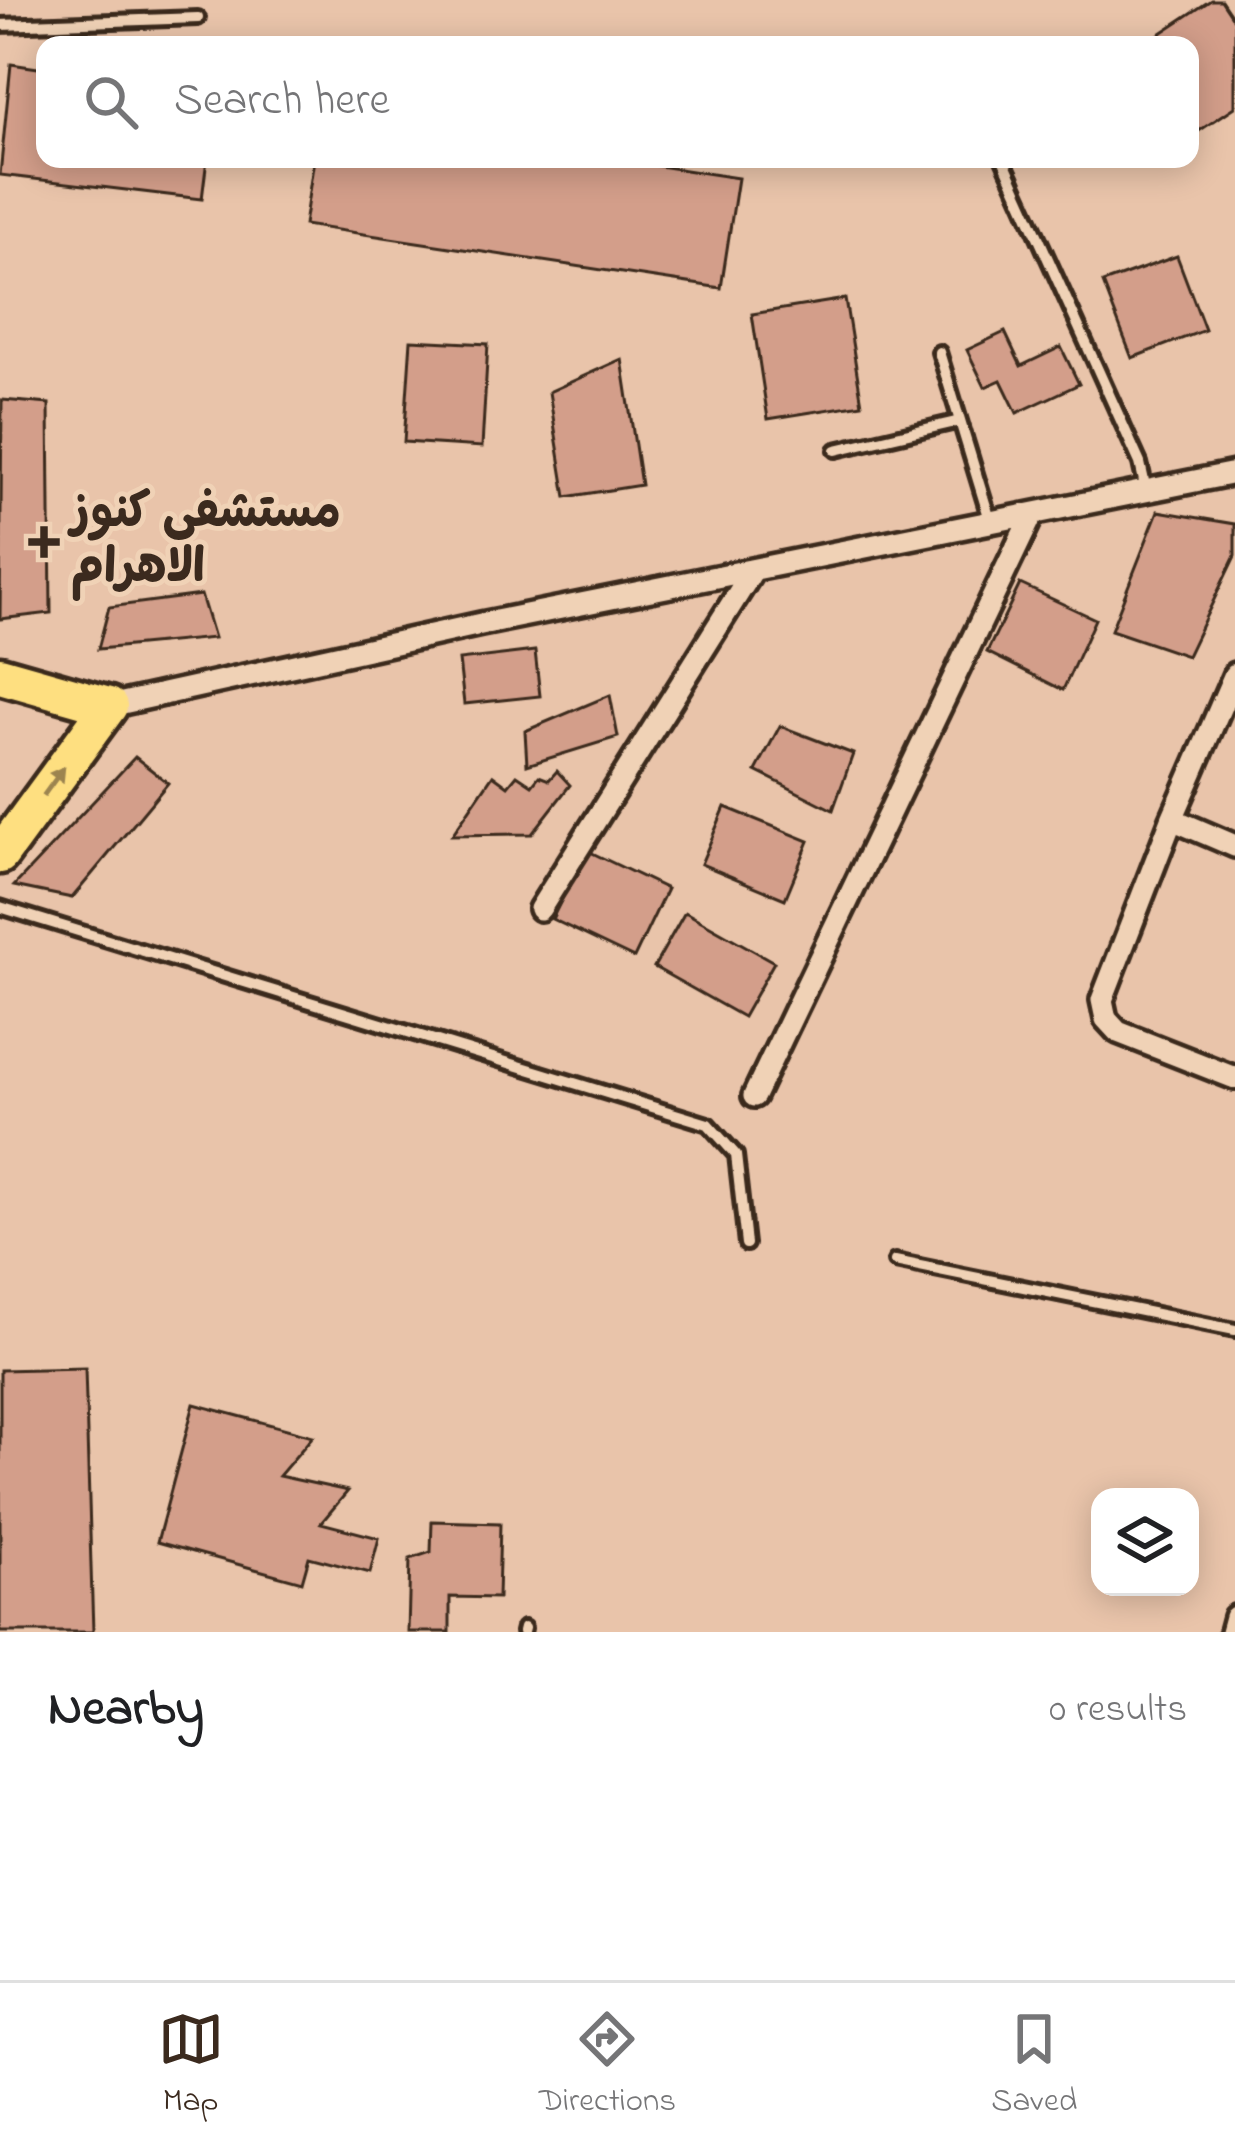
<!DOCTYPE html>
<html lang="en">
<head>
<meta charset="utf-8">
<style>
  body { margin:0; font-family:"Indie Flower","Playpen Sans Arabic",sans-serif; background:#f6f6f6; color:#202124 }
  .controls { position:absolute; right:36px; bottom:36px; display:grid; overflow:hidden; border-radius:24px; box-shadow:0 6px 30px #0003 }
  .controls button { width:108px; height:108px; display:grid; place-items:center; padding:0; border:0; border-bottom:3px solid #e0e0e0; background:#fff; color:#202124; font:60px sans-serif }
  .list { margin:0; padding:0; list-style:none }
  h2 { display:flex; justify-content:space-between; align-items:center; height:156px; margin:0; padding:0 48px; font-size:51px }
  h2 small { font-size:39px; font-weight:400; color:#757577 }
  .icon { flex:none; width:66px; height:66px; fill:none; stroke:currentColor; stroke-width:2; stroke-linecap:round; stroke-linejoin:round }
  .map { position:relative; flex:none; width:1235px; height:1632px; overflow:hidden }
  .search { position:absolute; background:#fff; box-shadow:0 6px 30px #0003; left:36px; right:36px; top:36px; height:132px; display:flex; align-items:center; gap:30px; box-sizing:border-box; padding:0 42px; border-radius:24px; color:#757577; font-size:45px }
  .sheet { height:348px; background:#fff }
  nav { display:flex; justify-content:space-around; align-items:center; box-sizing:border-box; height:168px; border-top:3px solid #e0e0e0; background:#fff; font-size:33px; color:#757577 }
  nav a { display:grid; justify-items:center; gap:6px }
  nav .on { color:#3b2a1e }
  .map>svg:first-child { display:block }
  .building { fill:#d39e8a; stroke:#3b2a1e; stroke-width:3 }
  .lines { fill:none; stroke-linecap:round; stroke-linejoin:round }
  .service-casing { stroke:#3b2a1e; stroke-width:20 }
  .minor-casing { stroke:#3b2a1e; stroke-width:30 }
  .trunk-casing { stroke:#3b2a1e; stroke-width:45 }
  .service { stroke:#f0d2b6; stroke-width:10 }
  .minor { stroke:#f0d2b6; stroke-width:21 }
  .trunk { stroke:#fedf80; stroke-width:36 }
  .oneway { fill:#9c844f }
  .poi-dot { fill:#3b2a1e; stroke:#f0d2b6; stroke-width:4.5 }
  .labels { text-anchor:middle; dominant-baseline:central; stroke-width:10; stroke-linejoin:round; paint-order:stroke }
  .poi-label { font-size:48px; font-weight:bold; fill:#3b2a1e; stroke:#f0d2b6; text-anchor:start }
</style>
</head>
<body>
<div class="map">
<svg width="1235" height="1632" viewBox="0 0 1235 1632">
  <rect width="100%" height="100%" fill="#e9c4aa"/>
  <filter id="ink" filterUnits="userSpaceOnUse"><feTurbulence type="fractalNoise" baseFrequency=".00833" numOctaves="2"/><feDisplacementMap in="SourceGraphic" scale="24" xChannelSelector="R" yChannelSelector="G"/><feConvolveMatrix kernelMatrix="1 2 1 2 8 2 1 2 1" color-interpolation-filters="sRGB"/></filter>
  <g filter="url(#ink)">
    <path class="building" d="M 1211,0 L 1221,0 L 1235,21 L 1235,107 L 1199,131 L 1190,117 L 1190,45 L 1143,45 Z
      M 11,64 L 45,69 L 45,159 L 207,159 L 202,199 L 0,175 Z
      M 314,159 L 613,159 L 738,178 L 721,288 L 304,225 Z
      M 1177,256 L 1205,330 L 1132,358 L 1103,283 Z
      M 845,299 L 862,404 L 768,419 L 752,314 Z
      M 1005,332 L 1021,366 L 1061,347 L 1079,384 L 1017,413 L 1001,380 L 985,387 L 967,350 Z
      M 411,340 L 488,344 L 482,447 L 404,442 Z
      M 622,359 L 641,485 L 566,497 L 549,392 Z
      M 2,400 L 49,404 L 51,613 L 0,619 Z
      M 1158,511 L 1235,524 L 1235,556 L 1187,656 L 1111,630 Z
      M 1020,584 L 1095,619 L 1063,690 L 987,652 Z
      M 201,595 L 214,638 L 98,649 L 109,607 Z
      M 535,651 L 540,696 L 464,704 L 459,660 Z
      M 610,695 L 618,737 L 527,765 L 525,731 Z
      M 780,726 L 853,754 L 833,810 L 756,771 Z
      M 135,757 L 168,783 L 72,898 L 14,886 Z
      M 557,771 L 570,785 L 532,834 L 452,835 L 493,775 L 508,786 L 517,775 L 532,785 L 539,776 L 549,780 Z
      M 725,807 L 809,841 L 785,899 L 701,864 Z
      M 586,850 L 667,889 L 634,958 L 552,919 Z
      M 685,912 L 774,962 L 743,1017 L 654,967 Z
      M 85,1368 L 93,1632 L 0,1632 L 0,1370 Z
      M 194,1404 L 313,1436 L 279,1476 L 348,1491 L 321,1523 L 379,1538 L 370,1573 L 309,1557 L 302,1582 L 157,1542 Z
      M 432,1521 L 500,1523 L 498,1598 L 450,1597 L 450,1632 L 408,1632 L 410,1559 L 431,1552 Z"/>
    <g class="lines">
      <defs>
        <path id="service" d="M 0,25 L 198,18
          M 1003,159 L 1140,463 L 1146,490
          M 939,352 L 991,523
          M 836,450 L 960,421
          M 0,907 L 708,1124 L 736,1155 L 746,1244
          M 895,1261 L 1235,1330
          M 523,1632 L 524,1628"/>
        <path id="minor" d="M 1235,674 L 1172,819 L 1102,1000 L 1106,1019 L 1118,1032 L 1235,1078
          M 109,706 L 481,624 L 1235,473
          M 1172,819 L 1235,846
          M 540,909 L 753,570
          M 754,1096 L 1032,515
          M 1231,1632 L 1235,1617"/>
        <path id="trunk" d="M 0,675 L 109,706 L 0,855"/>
      </defs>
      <use href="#service" class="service-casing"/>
      <use href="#minor" class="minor-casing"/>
      <use href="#trunk" class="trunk-casing"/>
      <use href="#service" class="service"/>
      <use href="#minor" class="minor"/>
      <use href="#trunk" class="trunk"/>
    </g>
    <defs><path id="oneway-solid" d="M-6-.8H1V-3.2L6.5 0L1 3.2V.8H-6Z" transform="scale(3)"/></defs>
    <use class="oneway" href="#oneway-solid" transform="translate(54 781) rotate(-54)"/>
  </g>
  <path class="poi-dot" d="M38 524h12v12h12v12h-12v12h-12v-12h-12v-12h12z"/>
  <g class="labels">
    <g class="poi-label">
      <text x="71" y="514">مستشفى كنوز<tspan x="71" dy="55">الاهرام</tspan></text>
    </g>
  </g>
</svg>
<div class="controls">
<button><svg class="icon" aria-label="layers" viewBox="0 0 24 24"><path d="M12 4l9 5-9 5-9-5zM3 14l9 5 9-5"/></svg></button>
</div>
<div class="search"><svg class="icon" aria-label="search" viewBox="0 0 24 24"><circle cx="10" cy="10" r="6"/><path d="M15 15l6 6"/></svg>Search here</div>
</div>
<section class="sheet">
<h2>Nearby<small>0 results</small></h2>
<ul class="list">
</ul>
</section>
<nav>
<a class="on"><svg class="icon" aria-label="map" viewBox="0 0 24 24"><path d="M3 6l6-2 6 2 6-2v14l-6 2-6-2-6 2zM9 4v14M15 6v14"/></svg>Map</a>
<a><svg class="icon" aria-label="directions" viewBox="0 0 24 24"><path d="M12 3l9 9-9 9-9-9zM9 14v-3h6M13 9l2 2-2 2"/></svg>Directions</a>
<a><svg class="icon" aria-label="saved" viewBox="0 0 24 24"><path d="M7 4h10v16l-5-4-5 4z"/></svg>Saved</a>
</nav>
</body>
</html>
